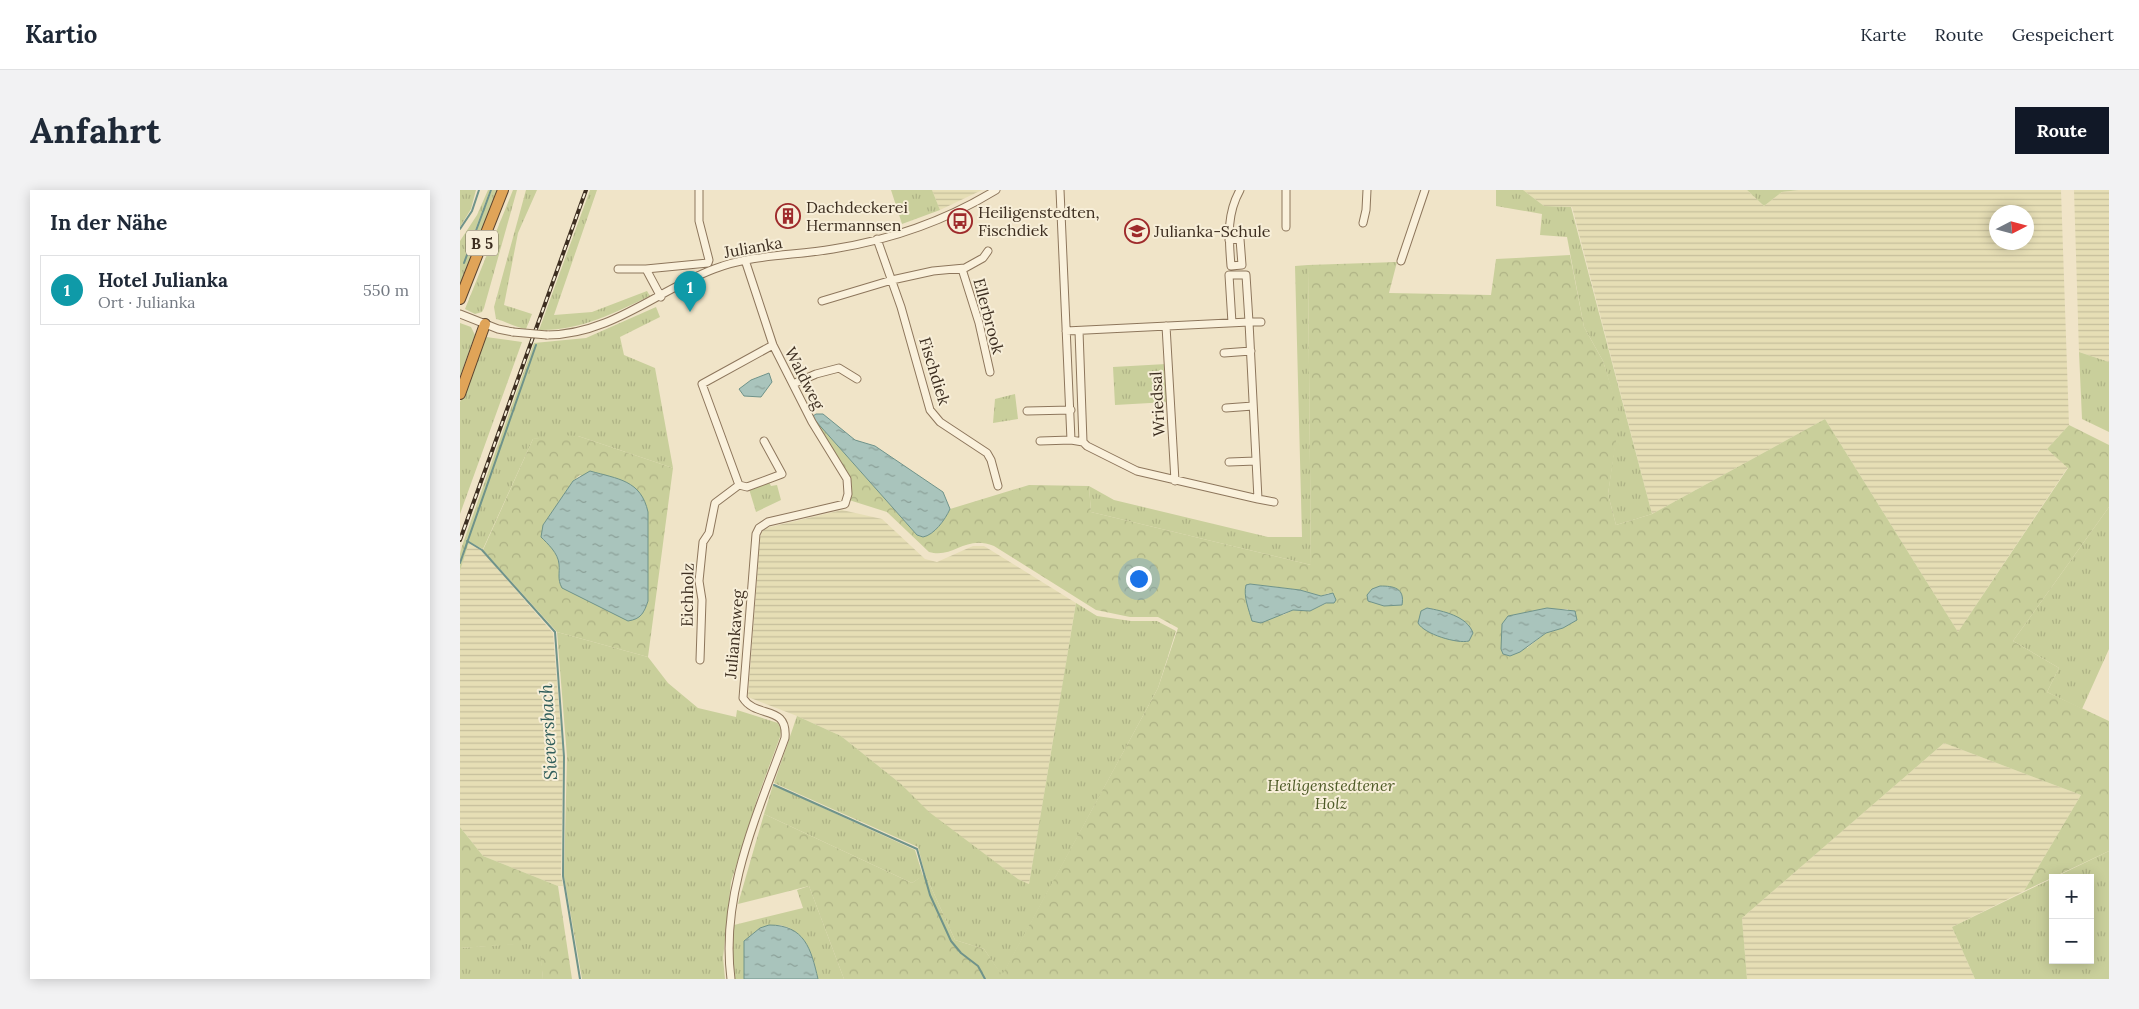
<!DOCTYPE html>
<html lang="de">
<head>
<meta charset="utf-8">
<style>
  body { margin:0; font-family:Lora,serif; background:#f2f2f3; color:#1f2937 }
  .controls { position:absolute; right:15px; bottom:15px; display:grid; overflow:hidden; border-radius:0px; box-shadow:0 2px 12px #0003 }
  .controls button { width:45px; height:45px; display:grid; place-items:center; padding:0; border:0; border-bottom:1px solid #e0e1e3; background:#fff; color:#1f2937; font:25px sans-serif }
  .compass { position:absolute; left:1529px; top:15px; width:45px; height:45px; border-radius:50%; background:#fff; box-shadow:0 2px 12px #0003; rotate:84deg }
  .you { position:absolute; left:678px; top:388px; width:18px; height:18px; margin:-12px; border:4px solid #fff; border-radius:50%; background:#1a73e8; box-shadow:0 0 0 8px #1a73e833 }
  .badge { display:grid; place-items:center; width:32px; height:32px; border-radius:50%; background:#111827; color:#fff; font-size:16px; font-weight:700 }
  .pin { position:absolute; translate:-50% -41px; filter:drop-shadow(0 1px 2px #0008) }
  .pin::after { content:''; position:absolute; top:26px; width:18px; height:15px; background:inherit; clip-path:polygon(0 0,100% 0,50% 100%) }
  .list { margin:0; padding:0; list-style:none }
  h2 { display:flex; justify-content:space-between; align-items:center; height:65px; margin:0; padding:0 20px; font-size:21px }
  h2 small { font-size:16px; font-weight:400; color:#747a83 }
  .list li { display:grid; grid-template-columns:32px 1fr auto; gap:15px; align-items:center; box-sizing:border-box; height:70px; margin:0 10px 10px; padding:0 10px; border:1px solid #e0e1e3; border-radius:0px }
  .list b { display:block; font-size:19px; white-space:nowrap }
  .list p { margin:0; font-size:16px; white-space:nowrap; color:#747a83 }
  .list em { font-size:16px; font-style:normal; color:#747a83 }
  .map { position:relative; flex:none; width:1649px; height:789px; overflow:hidden; border-radius:0px }
  header { display:flex; align-items:center; gap:30px; box-sizing:border-box; height:70px; padding:0 25px; background:#fff; border-bottom:1px solid #e0e1e3 }
  header strong { font-size:24px }
  nav { display:flex; gap:28px; margin-inline-start:auto; font-size:18px }
  .intro { display:flex; align-items:center; justify-content:space-between; box-sizing:border-box; height:120px; padding:0 30px }
  h1 { margin:0; font-size:35px }
  .button { padding:12px 22px; border-radius:0px; background:#111827; color:#fff; font-size:18px; font-weight:700 }
  main { display:flex; gap:30px; padding:0 30px }
  aside { flex:1; background:#fff; border-radius:0px; box-shadow:0 2px 12px #0003 }
  .map>svg:first-child { display:block }
  .farmland { fill:url(#farmland-rules); fill-rule:evenodd }
  .grass { fill:url(#grass-tufts); fill-rule:evenodd }
  .forest { fill:url(#forest-crowns); fill-rule:evenodd }
  .water { fill:url(#water-ripples); stroke:#6f938a }
  .lines { fill:none; stroke-linecap:round; stroke-linejoin:round }
  .stream { stroke:#6f938a; stroke-width:2 }
  .minor-casing { stroke:#8d765c; stroke-width:9 }
  .highway-casing { stroke:#5b4430; stroke-width:12 }
  .minor { stroke:#faf1dc; stroke-width:7 }
  .highway { stroke:#e0a458; stroke-width:10 }
  .rail-casing { stroke:#3d2e20; stroke-width:4 }
  .rail { stroke:#f7eed8; stroke-width:2; stroke-dasharray:5.5; stroke-linecap:butt }
  .minor-bridge-casing { stroke:#8d765c; stroke-width:9; stroke-linecap:butt }
  .minor-bridge { stroke:#faf1dc; stroke-width:7 }
  .labels { text-anchor:middle; dominant-baseline:central; stroke-width:4; stroke-linejoin:round; paint-order:stroke }
  .shield { fill:#f7eed8; stroke:#756857; stroke-width:1 }
  .shield-label { font-size:15px; font-weight:bold; fill:#3d2e20 }
  .poi-label { font-size:16px; fill:#3d2e20; stroke:#f7eed8; text-anchor:start }
  .street-label { font-size:16px; fill:#3d2e20; stroke:#f7eed8 }
  .park-label { font-size:16px; font-style:italic; fill:#4d5a26; stroke:#f7eed8 }
  .water-label { font-size:18px; font-style:italic; fill:#2f5d5a; stroke:#f7eed8 }
</style>
</head>
<body>
<header>
<strong>Kartio</strong>
<nav><a>Karte</a><a>Route</a><a>Gespeichert</a></nav>
</header>
<div class="intro"><h1>Anfahrt</h1><a class="button">Route</a></div>
<main>
<aside>
<h2>In der Nähe<small></small></h2>
<ul class="list">
<li><span class="badge" style="background:#0f9aa8">1</span><div><b>Hotel Julianka</b><p>Ort · Julianka</p></div><em>550 m</em></li>
</ul>
</aside>
<div class="map">
<svg width="1649" height="789" viewBox="0 0 1649 789">
  <defs>
    <pattern id="farmland-rules" width="6" height="5" patternUnits="userSpaceOnUse" patternTransform="scale(1.25)"><rect width="6" height="5" fill="#e6deb5"/><path d="M0 2.5h6" fill="none" stroke="#c6bf9b"/></pattern>
    <pattern id="grass-tufts" width="24" height="20" patternUnits="userSpaceOnUse" patternTransform="scale(1.25)"><rect width="24" height="20" fill="#c9cf9b"/><path d="M3 7l-1-3M5 7V3M7 7l1-3M15 17l-1-3M17 17v-4M19 17l1-3" fill="none" stroke="#aeb285"/></pattern>
    <pattern id="forest-crowns" width="20" height="18" patternUnits="userSpaceOnUse" patternTransform="scale(1.25)"><rect width="20" height="18" fill="#c9cf9b"/><path d="M2 6a3 3 0 1 1 6 0M12 15a3 3 0 1 1 6 0" fill="none" stroke="#aeb285"/></pattern>
    <pattern id="water-ripples" width="26" height="14" patternUnits="userSpaceOnUse" patternTransform="scale(1.25)"><rect width="26" height="14" fill="#a9c4bc"/><path d="M2 4q2-2 4 0t4 0M15 11q2-2 4 0t4 0" fill="none" stroke="#8ba098"/></pattern>
  </defs>
  <rect width="100%" height="100%" fill="#f0e4c8"/>
  <path class="farmland" d="M 472,0 L 522,0 L 480,20 Z
    M 1063,0 L 1287,0 L 1304,16 L 1322,2 L 1339,0 L 1601,0 L 1609,235 L 1587,259 L 1608,277 L 1498,442 L 1365,229 L 1192,324 L 1112,17 L 1084,16 ZM 1536,22 L 1566,22 L 1566,52 L 1536,52 Z
    M 1614,0 L 1649,0 L 1649,172 L 1619,162 Z
    M 382,320 L 422,329 L 465,369 L 477,372 L 513,356 L 524,356 L 616,413 L 569,694 L 558,689 L 468,622 L 441,594 L 381,546 L 337,526 L 288,507 L 300,348 L 302,342 L 306,338 Z
    M 8,353 L 22,361 L 93,443 L 103,567 L 101,685 L 103,696 L 98,696 L 23,666 L 0,637 L 0,381 Z
    M 1484,553 L 1621,605 L 1564,701 L 1492,737 L 1515,789 L 1287,789 L 1282,728 Z"/>
  <path class="grass" d="M 0,0 L 16,0 L 11,19 L 0,37 Z
    M 28,0 L 30,0 L 5,67 L 32,0 L 38,0 L 0,94 L 0,51 L 17,25 Z
    M 53,0 L 57,0 L 24,118 L 22,122 L 15,124 L 5,119 Z
    M 66,0 L 77,0 L 58,43 L 44,115 L 72,124 L 66,139 C 55,137 47,132 36,129 L 34,117 Z
    M 130,0 L 137,0 L 94,125 L 132,122 L 187,101 L 190,106 C 154,123 120,141 79,140 Z
    M 431,0 L 472,0 L 480,20 L 442,34 Z
    M 1036,0 L 1063,0 L 1084,16 L 1111,17 L 1192,324 L 1156,335 L 1148,304 L 1159,225 L 1143,171 L 1124,137 L 1107,47 L 1080,45 L 1082,24 L 1036,16 Z
    M 1287,0 L 1339,0 L 1322,2 L 1304,16 Z
    M 848,75 L 851,375 L 631,322 L 629,296 L 654,310 L 808,347 L 842,347 L 835,76 Z
    M 196,117 L 200,127 L 160,147 L 164,165 L 195,178 L 213,278 L 118,246 L 73,249 L 23,359 L 9,352 L 0,381 L 0,364 L 2,356 L 74,153 L 126,148 Z
    M 0,133 L 11,137 L 15,145 L 0,186 Z
    M 26,147 L 62,152 L 0,324 L 0,212 Z
    M 1619,162 L 1649,172 L 1649,242 L 1622,229 Z
    M 706,174 L 708,212 L 655,215 L 653,177 Z
    M 555,204 L 558,229 L 533,233 L 535,209 Z
    M 309,292 L 311,296 L 317,295 L 321,310 L 296,322 L 289,299 Z
    M 1649,317 L 1649,459 L 1622,519 L 1587,502 L 1599,478 L 1553,451 Z
    M 616,413 L 637,426 L 671,431 L 697,431 L 716,441 L 698,498 L 542,786 L 524,759 L 495,750 L 465,684 L 458,657 L 314,593 L 337,526 L 381,546 L 441,594 L 469,622 L 558,689 L 569,694 Z
    M 97,442 L 188,467 L 208,493 L 238,518 L 276,527 L 277,520 L 318,533 L 321,539 L 320,547 L 298,606 L 271,692 L 263,768 L 265,789 L 122,789 L 104,686 L 107,567 Z
    M 313,595 L 455,660 L 463,686 L 452,693 L 304,624 Z
    M 1649,661 L 1649,789 L 1515,789 L 1492,737 ZM 1593,688 L 1630,688 L 1630,770 L 1593,770 Z
    M 349,696 L 384,789 L 358,789 L 353,769 L 330,738 L 320,735 L 300,738 L 284,751 L 284,789 L 274,789 L 272,754 L 274,735 L 343,718 L 337,700 Z
    M 80,752 L 83,789 L 0,789 L 0,758 Z"/>
  <path class="forest" d="M 1110,65 L 1124,137 L 1143,171 L 1160,225 L 1148,304 L 1156,335 L 1192,324 L 1365,229 L 1498,442 L 1608,278 L 1587,259 L 1609,235 L 1649,255 L 1649,317 L 1553,451 L 1599,478 L 1587,502 L 1649,531 L 1649,661 L 1564,701 L 1621,605 L 1484,553 L 1282,728 L 1287,789 L 384,789 L 349,696 L 278,714 L 304,624 L 452,693 L 465,684 L 495,750 L 524,759 L 542,785 L 698,498 L 718,438 L 698,427 L 670,427 L 636,420 L 534,356 C 505,344 494,369 469,362 L 427,322 L 389,310 L 392,297 L 390,287 L 354,229 L 457,345 L 463,347 C 474,345 485,330 490,319 L 569,295 L 629,296 L 631,322 L 851,375 L 848,75 L 937,72 L 929,103 L 1031,105 L 1036,69 ZM 790,394 L 840,400 L 861,406 L 869,403 L 874,413 L 867,413 L 850,421 L 833,420 L 823,425 L 787,413 L 786,395 ZM 1099,419 L 1108,419 L 1103,438 L 1086,443 L 1067,458 L 1048,426 Z
    M 98,245 L 118,246 L 213,278 L 188,467 L 97,442 L 23,360 L 73,249 ZM 120,285 L 188,322 L 188,411 L 184,422 L 99,392 L 99,372 L 83,335 L 113,291 Z
    M 0,637 L 23,666 L 98,696 L 112,789 L 83,789 L 79,753 L 0,758 Z"/>
  <path class="water" d="M 309,183 L 312,192 L 301,207 L 284,206 L 279,199 L 291,190 Z
    M 356,224 L 363,224 L 395,250 L 415,256 L 483,302 L 490,319 C 485,330 474,345 463,347 L 457,345 L 354,229 L 353,226 Z
    M 130,281 C 158,289 181,290 188,322 L 188,411 C 184,423 181,429 168,431 L 102,398 C 97,389 100,383 99,374 C 98,363 88,354 81,347 L 83,335 L 113,291 Z
    M 790,394 L 840,400 L 861,406 L 873,403 L 876,410 L 874,413 L 866,413 L 850,421 L 833,420 L 801,433 L 792,431 C 789,420 783,406 786,395 Z
    M 920,396 C 934,396 945,398 942,415 L 924,416 L 908,411 L 907,405 L 912,399 Z
    M 967,418 C 983,421 1007,426 1013,443 L 1009,451 C 997,454 964,444 958,433 L 961,421 Z
    M 1087,418 L 1115,421 L 1117,430 L 1103,438 L 1086,443 L 1060,462 L 1050,466 L 1043,464 L 1041,459 L 1042,434 L 1048,426 Z
    M 309,735 C 345,735 351,759 358,789 L 284,789 L 284,751 L 300,738 Z"/>
  <g class="lines">
    <path class="stream" d="M 0,39 L 12,21 L 19,0
      M 4,73 L 31,0
      M 7,351 L 22,360 L 95,442 L 104,567 L 103,686 L 120,789
      M 0,373 L 76,155
      M 314,595 L 457,659 L 470,705 L 491,751 L 501,763 L 518,776 L 525,789"/>
    <defs>
      <path id="minor" d="M 600,0 L 611,250 L 623,252 L 627,256 L 677,281 L 798,309 L 789,132 L 606,141
        M 903,33 L 906,20 L 907,0
        M 826,37 L 826,0
        M 417,49 L 441,117 L 470,220 L 480,232 L 527,263 L 531,270 L 538,296
        M 769,50 L 780,49 L 782,75 L 771,76 C 769,49 766,25 780,0
        M 941,71 L 965,0
        M 158,79 L 186,79
        M 502,79 L 519,133 L 530,182
        M 201,107 L 186,79 L 248,73 L 249,70 L 239,31 L 239,0
        M 362,111 L 432,90 L 473,81 L 505,78 L 523,68 L 528,61
        M 0,124 L 38,139 L 53,142
        M 772,133 L 769,85 L 786,85 L 789,132 L 801,132
        M 706,136 L 715,291
        M 619,141 L 623,252
        M 87,145 C 150,145 198,100 254,79 C 293,64 333,66 373,59 C 430,50 487,30 536,0
        M 764,163 L 791,161
        M 333,194 L 356,184 L 379,178 L 397,189
        M 766,218 L 793,216
        M 567,221 L 611,220
        M 580,251 L 611,250
        M 769,272 L 796,271
        M 279,295 L 287,297 L 322,284 L 304,251
        M 798,309 L 814,312
        M 240,470 L 242,410 L 239,391 L 243,352 L 249,343 L 255,313 L 279,295 L 242,194 L 313,155
        M 271,789 C 260,705 297,625 325,548 C 328,514 296,529 283,508 L 296,344 L 299,338 L 308,332 L 385,314 L 388,304 L 387,289 L 352,232 L 313,155 L 285,70"/>
      <path id="highway" d="M 0,109 L 43,0
        M 0,204 L 25,134"/>
    </defs>
    <use href="#minor" class="minor-casing"/>
    <use href="#highway" class="highway-casing"/>
    <use href="#minor" class="minor"/>
    <use href="#highway" class="highway"/>
    <defs>
      <path id="rail" d="M 0,350 L 126,0"/>
    </defs>
    <use href="#rail" class="rail-casing"/>
    <use href="#rail" class="rail"/>
    <defs>
      <path id="minor-bridge" d="M 53,142 L 87,145"/>
    </defs>
    <use href="#minor-bridge" class="minor-bridge-casing"/>
    <use href="#minor-bridge" class="minor-bridge"/>
  </g>
  <defs>
    <symbol id="building-ring" viewBox="-11 -11 22 22"><circle r="9.5" fill="#f7eed8" stroke="#9e2a2b" stroke-width="1.5"/><path d="M-4-6H4V6H1V3H-1V6H-4ZM-2.5-4.3h1.7v1.8h-1.7ZM.8-4.3h1.7v1.8H.8ZM-2.5-1h1.7V.8h-1.7ZM.8-1h1.7V.8H.8Z" fill="#9e2a2b"/></symbol>
    <symbol id="bus-ring" viewBox="-11 -11 22 22"><circle r="9.5" fill="#f7eed8" stroke="#9e2a2b" stroke-width="1.5"/><path d="M-5-6H5V4H4V6H2V4H-2V6H-4V4H-5ZM-3.5-4V0h7V-4ZM-3.5 1.2v1.5H-2V1.2ZM2 1.2v1.5H3.5V1.2Z" fill="#9e2a2b"/></symbol>
    <symbol id="school-ring" viewBox="-11 -11 22 22"><circle r="9.5" fill="#f7eed8" stroke="#9e2a2b" stroke-width="1.5"/><path d="M0-5L7-2L0 1L-7-2ZM-4 1L0 2.5L4 1V4Q0 6-4 4Z" fill="#9e2a2b"/></symbol>
  </defs>
  <g fill-rule="evenodd">
    <use href="#building-ring" x="314" y="12" width="28" height="28"/>
    <use href="#bus-ring" x="486" y="17" width="28" height="28"/>
    <use href="#school-ring" x="663" y="27" width="28" height="28"/>
  </g>
  <g class="labels">
    <rect class="shield" x="6" y="40.5" width="32" height="25" rx="4"/>
    <g class="shield-label">
      <text x="22" y="53">B 5</text>
    </g>
    <g class="poi-label">
      <text x="346" y="17">Dachdeckerei<tspan x="346" dy="18">Hermannsen</tspan></text>
      <text x="518" y="22">Heiligenstedten,<tspan x="518" dy="18">Fischdiek</tspan></text>
      <text x="694" y="41">Julianka-Schule</text>
    </g>
    <g class="street-label">
      <text transform="translate(293 57) rotate(-10)">Julianka</text>
      <text transform="translate(529 126) rotate(75)">Ellerbrook</text>
      <text transform="translate(475 181) rotate(73)">Fischdiek</text>
      <text transform="translate(345 188) rotate(63)">Waldweg</text>
      <text transform="translate(697 214) rotate(-93)">Wriedsal</text>
      <text transform="translate(227 405) rotate(-89)">Eichholz</text>
      <text transform="translate(274 444) rotate(-85)">Juliankaweg</text>
    </g>
    <g class="park-label">
      <text x="871" y="595">Heiligenstedtener<tspan x="871" dy="18">Holz</tspan></text>
    </g>
    <g class="water-label">
      <text transform="translate(88 542) rotate(-93)">Sieversbach</text>
    </g>
  </g>
</svg>
<div class="controls">
<button>+</button>
<button>−</button>
</div>
<svg class="compass" viewBox="-18 -18 36 36"><path d="M0-13l5 13h-10z" fill="#e53935"/><path d="M0 13l5-13h-10z" fill="#747a83"/></svg>
<div class="you"></div>
<div class="pin badge" style="left:230px;top:122px;background:#0f9aa8">1</div>
</div>
</main>
</body>
</html>
